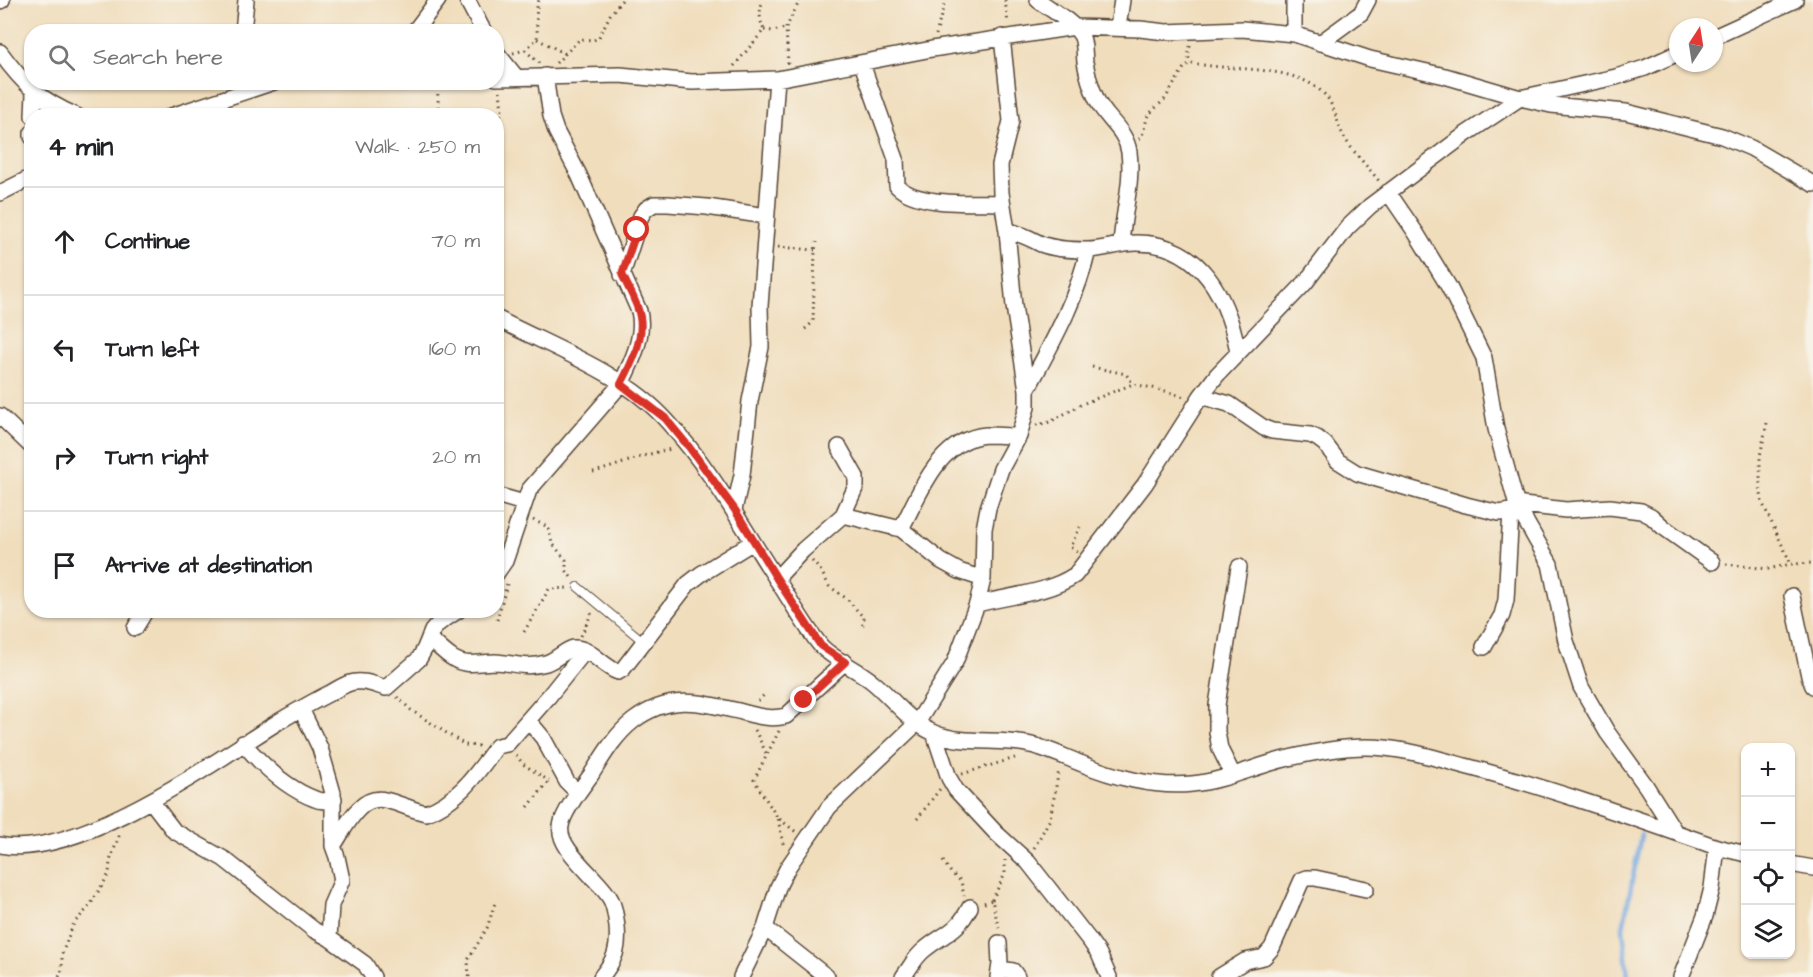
<!DOCTYPE html>
<html lang="en">
<head>
<meta charset="utf-8">
<style>
  body { margin:0; font-family:"Architects Daughter",sans-serif; background:#f6f6f6; color:#202124 }
  .controls { position:absolute; right:18px; bottom:18px; display:grid; overflow:hidden; border-radius:12px; box-shadow:0 2px 4px #0004 }
  .controls button { width:54px; height:54px; display:grid; place-items:center; padding:0; border:0; border-bottom:2px solid #e0e0e0; background:#fff; color:#202124; font:30px sans-serif }
  .compass { position:absolute; left:1669px; top:18px; width:54px; height:54px; border-radius:50%; background:#fff; box-shadow:0 2px 4px #0004; rotate:12deg }
  .stop { position:absolute; width:18px; height:18px; margin:-14px; border:4px solid #d93025; border-radius:50%; background:#fff }
  .stop.end { background:#d93025; border-color:#fff; box-shadow:0 2px 6px #0008 }
  .list { margin:0; padding:0; list-style:none }
  h2 { display:flex; justify-content:space-between; align-items:center; height:78px; margin:0; padding:0 24px; font-size:26px }
  h2 small { font-size:20px; font-weight:400; color:#757577 }
  .list li { display:grid; grid-template-columns:39px 1fr auto; gap:18px; align-items:center; box-sizing:border-box; height:108px; padding:0 24px; border-top:2px solid #e0e0e0 }
  .list b { display:block; font-size:22px; white-space:nowrap }
  .list em { font-size:20px; font-style:normal; color:#757577 }
  .icon { flex:none; width:33px; height:33px; fill:none; stroke:currentColor; stroke-width:2; stroke-linecap:round; stroke-linejoin:round }
  .map { position:relative; flex:none; width:1813px; height:977px; overflow:hidden }
  .search { position:absolute; background:#fff; box-shadow:0 2px 4px #0004; left:24px; top:24px; width:480px; height:66px; display:flex; align-items:center; gap:15px; box-sizing:border-box; padding:0 21px; border-radius:24px; color:#757577; font-size:22px }
  .panel { position:absolute; background:#fff; box-shadow:0 2px 4px #0004; left:24px; top:108px; width:480px; height:510px; border-radius:24px }
  .map>svg:first-child { display:block }
  .lines { fill:none; stroke-linecap:round; stroke-linejoin:round }
  .stream { stroke:#70a6de; stroke-width:4.5 }
  .lane-casing { stroke:#564536; stroke-width:10 }
  .street-casing { stroke:#564536; stroke-width:18 }
  .path { stroke:#564536; stroke-width:3; stroke-dasharray:1.5 4.5; stroke-linecap:butt }
  .lane { stroke:#fff; stroke-width:8 }
  .street { stroke:#fff; stroke-width:15 }
  .route { stroke:#d93025; stroke-width:8 }
</style>
</head>
<body>
<div class="map">
<svg width="1813" height="977" viewBox="0 0 1813 977">
  <rect width="100%" height="100%" fill="#f7f3e8"/>
  <filter id="ink" filterUnits="userSpaceOnUse"><feTurbulence type="fractalNoise" baseFrequency=".0167" numOctaves="2"/><feDisplacementMap in="SourceGraphic" scale="12" xChannelSelector="R" yChannelSelector="G"/><feConvolveMatrix kernelMatrix="1 2 1 2 8 2 1 2 1" color-interpolation-filters="sRGB"/></filter>
  <filter id="wash" filterUnits="userSpaceOnUse"><feTurbulence type="fractalNoise" baseFrequency=".008" numOctaves="4" result="noise"/><feDisplacementMap in="SourceGraphic" scale="24" xChannelSelector="R" yChannelSelector="G"/><feGaussianBlur stdDeviation="1.35" result="paint"/><feColorMatrix in="noise" values="0 0 0 0 0 0 0 0 0 0 0 0 0 0 0 0 0 1.4 0 .05"/><feComposite in="paint" operator="in"/></filter>
  <g filter="url(#wash)">
    <rect width="100%" height="100%" fill="#f0ddbc"/>
    <g class="lines">
      <path class="stream" d="M 1628,977 L 1623,928 L 1641,835"/>
    </g>
  </g>
  <g filter="url(#ink)">
    <g class="lines">
      <defs>
        <path id="lane" d="M 578,587 L 644,642"/>
        <path id="street" d="M 467,0 L 484,32
          M 1038,0 C 1051,10 1071,20 1081,35 C 1085,42 1084,54 1085,62 C 1087,73 1091,87 1096,98 C 1104,118 1126,129 1129,152 C 1133,183 1123,213 1121,244
          M 0,1 L 2,0
          M 1118,27 L 1122,0
          M 243,32 L 246,0
          M 414,32 L 438,0
          M 1294,34 L 1294,0
          M 1714,37 L 1795,0
          M 1320,43 L 1361,13 L 1368,0
          M 0,52 C 23,84 41,101 77,116
          M 496,52 L 517,78
          M 862,64 L 896,159 L 897,186 C 918,207 973,202 1002,203
          M 496,78 L 620,75 L 692,82 L 777,79 L 932,49 L 1075,27 L 1140,29 L 1166,32 L 1242,29 L 1294,34 L 1370,59 L 1445,76 L 1520,98 L 1551,105 L 1626,112 L 1722,136 L 1751,148 L 1813,184
          M 33,116 L 34,93
          M 171,116 L 274,82
          M 32,133 L 32,137
          M 1388,192 L 1416,233 L 1449,287 L 1484,358 L 1496,429 L 1517,506 L 1550,564 L 1566,641 L 1581,687 L 1607,732 L 1646,786 L 1675,832
          M 0,193 L 32,177
          M 1007,231 C 1020,233 1029,238 1041,244 C 1054,249 1073,250 1087,250 C 1104,250 1120,243 1137,243 C 1201,243 1227,297 1238,351
          M 622,275 L 641,216 L 646,209 L 654,204 L 668,204 L 707,207 L 766,216
          M 496,318 C 553,348 624,373 667,421 C 713,471 744,530 781,586 C 794,606 806,628 821,646 C 834,660 858,669 874,683 C 893,699 910,723 934,733 C 963,745 996,738 1026,744 C 1045,747 1062,756 1080,763 C 1113,777 1155,788 1192,784 C 1223,781 1251,768 1281,760 C 1309,753 1338,747 1366,747 C 1400,747 1432,757 1465,766 C 1550,788 1634,818 1717,847 L 1746,854
          M 1027,390 C 1051,345 1077,300 1088,250
          M 1201,396 L 1229,404 L 1264,428 L 1272,431 L 1310,435 L 1317,438 L 1325,444 L 1338,461 L 1357,473 L 1466,505 L 1499,513 L 1511,511 L 1523,505 L 1566,510 L 1610,507 L 1641,511 L 1651,516 L 1663,527 L 1712,562
          M 0,416 L 32,447
          M 496,495 L 524,503
          M 734,510 L 742,475 L 750,401 L 761,347 L 760,306 L 777,79
          M 843,515 L 901,529 L 941,561 L 959,571 L 983,579
          M 901,529 C 920,493 939,439 986,435 C 996,435 1008,436 1019,436
          M 496,574 L 505,561 L 529,490 L 621,384 C 632,362 645,335 639,311 L 579,175 L 556,131 L 551,116 L 545,76
          M 776,579 L 803,550 L 843,515 L 856,486 L 856,477 L 839,447
          M 1792,596 L 1809,676 L 1813,686
          M 977,604 L 983,579 L 984,529 L 988,508 L 1001,469 L 1019,436 L 1027,407 L 1027,390 L 1014,306 L 1007,231 L 1001,193 L 1000,165 L 1011,121 L 1002,37
          M 135,628 L 146,610
          M 429,638 C 437,645 445,654 454,659 C 466,667 482,662 495,662 C 515,663 525,669 546,663 C 556,660 566,649 574,648 C 590,647 603,667 618,672 L 623,669 L 688,584 L 701,574 L 753,542
          M 1484,647 L 1502,615 L 1506,600 L 1511,511
          M 301,709 L 320,748 L 333,793 L 333,846 L 337,857 L 342,880 L 331,905 L 329,938 L 365,964 L 373,977
          M 528,720 L 543,738 L 567,782 L 578,793
          M 934,733 L 949,778 L 956,790 L 996,833 L 1028,862 L 1090,941 L 1099,954 L 1109,977
          M 243,743 C 262,765 288,789 315,799 C 321,802 327,801 334,799
          M 1233,775 L 1220,749 L 1217,732 L 1217,705 L 1239,567
          M 151,801 L 174,831 L 224,859 L 314,930 L 329,938
          M 0,845 C 76,861 214,762 278,722 C 295,712 312,702 330,693 C 336,690 343,685 350,683 C 362,679 375,685 386,688 L 419,659 L 425,648 L 432,631 L 439,623 L 459,610
          M 333,846 C 345,829 359,794 385,800 C 399,803 412,810 426,813 C 459,801 477,773 497,746 L 507,744 L 549,696 L 585,651
          M 1790,864 L 1813,868
          M 765,928 L 827,977
          M 1000,969 L 1013,971 L 1017,977
          M 601,977 C 615,960 619,949 617,927 C 616,918 615,908 611,900 C 601,880 556,849 561,826 C 563,812 582,787 591,775 C 603,756 615,735 633,721 C 670,693 700,702 742,712 C 757,716 770,720 786,716 L 845,662
          M 741,977 L 765,928 L 778,887 L 788,867 L 829,807 L 917,723 L 955,662 L 977,604 C 1008,596 1049,593 1075,575 L 1145,484 L 1201,396 L 1217,375 L 1305,283 L 1347,228 L 1370,206 L 1466,134 L 1520,98 L 1616,77 L 1645,68 L 1678,53
          M 903,977 C 910,968 915,957 924,950 C 944,933 957,933 970,907
          M 998,977 L 1000,964 L 999,943
          M 1219,977 L 1245,961 L 1264,957 L 1272,948 L 1302,880 L 1307,878 L 1315,878 L 1366,889
          M 1681,977 L 1705,916 L 1712,888 L 1717,847"/>
      </defs>
      <use href="#lane" class="lane-casing"/>
      <use href="#street" class="street-casing"/>
      <path class="path" d="M 1005,0 L 1008,23
        M 764,30 L 773,31 L 786,28
        M 936,35 L 945,0
        M 537,39 L 566,54
        M 1190,46 L 1188,57 L 1192,63 C 1232,72 1295,63 1325,95 C 1335,106 1337,124 1344,137 C 1353,152 1368,167 1379,181
        M 525,50 L 539,63
        M 513,53 L 525,50 L 537,39 C 538,26 534,12 539,0
        M 556,63 L 580,39 L 594,40 L 599,37 L 610,15 L 622,0
        M 788,64 L 786,28 L 800,0
        M 734,66 L 764,30 C 759,19 759,11 763,0
        M 437,82 L 439,116
        M 1139,139 L 1142,136 L 1148,115 L 1165,99 L 1185,66 L 1192,63
        M 778,247 L 815,250
        M 496,270 L 503,251 L 500,221 L 498,123 L 502,111 L 500,91
        M 805,329 L 813,322 L 815,250 L 817,242
        M 1092,367 L 1126,374 L 1133,384
        M 1767,423 L 1760,456 L 1760,483 L 1762,502 L 1791,564
        M 1036,425 L 1050,422 L 1082,404 L 1133,384 L 1162,390 L 1184,397
        M 593,472 C 620,466 645,453 672,449
        M 533,520 L 548,527 L 552,543 L 566,560 L 566,570 L 573,580
        M 1077,552 L 1070,547 L 1080,527
        M 812,561 L 821,571 L 829,586 L 847,599 L 864,618 L 862,629
        M 1726,564 L 1768,569 L 1791,564 L 1813,563
        M 497,620 L 507,584
        M 524,632 L 549,589 L 568,588
        M 581,636 L 592,612
        M 397,697 L 411,710 L 465,745 L 480,746
        M 758,701 L 765,694
        M 755,730 L 767,755
        M 779,731 L 754,780 L 777,817 L 796,832
        M 516,755 L 523,764 L 549,781
        M 962,774 L 1015,758
        M 528,807 L 548,782
        M 778,819 L 784,848
        M 917,819 L 940,789
        M 1034,848 L 1050,819 L 1059,770
        M 943,861 L 952,874 L 961,881 L 964,896
        M 992,900 L 1005,874 L 1005,860
        M 984,903 L 992,900 L 999,929
        M 59,977 L 62,970 L 62,954 L 68,938 L 74,923 L 89,907 L 109,874 L 110,861 L 120,833
        M 469,977 L 468,960 L 487,928 L 496,900"/>
      <use href="#lane" class="lane"/>
      <use href="#street" class="street"/>
    </g>
  </g>
  <g class="lines" filter="url(#ink)">
    <path class="route" d="M 637,230 L 622,274 C 628,288 638,303 640,317 C 644,339 631,365 621,384 L 665,418 L 689,447 L 735,510 L 777,579 L 821,646 L 845,662 L 804,700"/>
  </g>
</svg>
<div class="controls">
<button>+</button>
<button>−</button>
<button><svg class="icon" aria-label="locate" viewBox="0 0 24 24"><circle cx="12" cy="12" r="6"/><path d="M12 2v4M12 18v4M2 12h4M18 12h4"/></svg></button>
<button><svg class="icon" aria-label="layers" viewBox="0 0 24 24"><path d="M12 4l9 5-9 5-9-5zM3 14l9 5 9-5"/></svg></button>
</div>
<svg class="compass" viewBox="-18 -18 36 36"><path d="M0-13l5 13h-10z" fill="#e53935"/><path d="M0 13l5-13h-10z" fill="#757577"/></svg>
<div class="stop" style="left:637px;top:230px"></div>
<div class="stop end" style="left:804px;top:700px"></div>
<div class="search"><svg class="icon" aria-label="search" viewBox="0 0 24 24"><circle cx="10" cy="10" r="6"/><path d="M15 15l6 6"/></svg>Search here</div>
<section class="panel">
<h2>4 min<small>Walk · 250 m</small></h2>
<ul class="list">
<li><svg class="icon" aria-label="ahead" viewBox="0 0 24 24"><path d="M12 20V5M6 11l6-6 6 6"/></svg><div><b>Continue</b></div><em>70 m</em></li>
<li><svg class="icon" aria-label="left" viewBox="0 0 24 24"><path d="M17 20v-9H6M10 6l-5 5 5 5"/></svg><div><b>Turn left</b></div><em>160 m</em></li>
<li><svg class="icon" aria-label="right" viewBox="0 0 24 24"><path d="M7 20v-9h11M14 6l5 5-5 5"/></svg><div><b>Turn right</b></div><em>20 m</em></li>
<li><svg class="icon" aria-label="arrive" viewBox="0 0 24 24"><path d="M6 21V4h12l-3 4 3 4H6"/></svg><div><b>Arrive at destination</b></div></li>
</ul>
</section>
</div>
</body>
</html>
